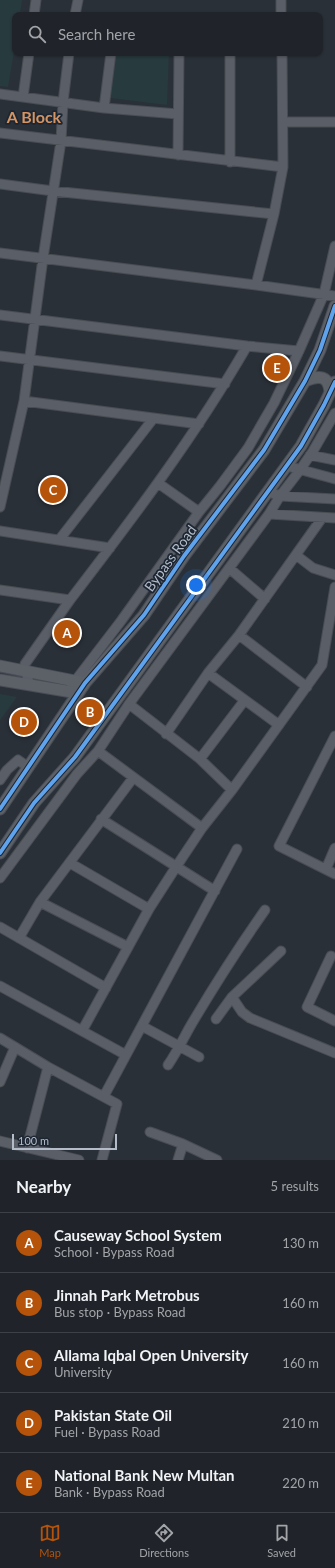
<!DOCTYPE html>
<html lang="en">
<head>
<meta charset="utf-8">
<style>
  body { margin:0; font-family:Lato,sans-serif; background:#2d3036; color:#f1f3f6 }
  .scale { position:absolute; left:12px; bottom:10px; width:105px; box-sizing:border-box; padding-left:4px; border:2px solid #b4bcc9; border-top:0; font-size:11px; line-height:14px; white-space:nowrap; color:#b4bcc9; -webkit-text-stroke:3px #1d2633; paint-order:stroke }
  .you { position:absolute; left:196px; top:585px; width:14px; height:14px; margin:-10px; border:3px solid #fff; border-radius:50%; background:#1a73e8; box-shadow:0 0 0 6px #1a73e833 }
  .badge { display:grid; place-items:center; width:26px; height:26px; border-radius:50%; background:#b45309; color:#fff; font-size:13px; font-weight:700 }
  .pin { position:absolute; translate:-50% -50%; border:2px solid #fff; box-shadow:0 1px 4px #0006 }
  .list { margin:0; padding:0; list-style:none }
  h2 { display:flex; justify-content:space-between; align-items:center; height:52px; margin:0; padding:0 16px; font-size:17px }
  h2 small { font-size:13px; font-weight:400; color:#a2a4a8 }
  .list li { display:grid; grid-template-columns:26px 1fr auto; gap:12px; align-items:center; box-sizing:border-box; height:60px; padding:0 16px; border-top:1px solid #3d4147 }
  .list b { display:block; font-size:15px; white-space:nowrap }
  .list p { margin:0; font-size:13px; white-space:nowrap; color:#a2a4a8 }
  .list em { font-size:13px; font-style:normal; color:#a2a4a8 }
  .icon { flex:none; width:22px; height:22px; fill:none; stroke:currentColor; stroke-width:2; stroke-linecap:round; stroke-linejoin:round }
  .map { position:relative; flex:none; width:335px; height:1160px; overflow:hidden }
  .search { position:absolute; background:#20242a; box-shadow:0 1px 3px #0004; left:12px; right:12px; top:12px; height:44px; display:flex; align-items:center; gap:10px; box-sizing:border-box; padding:0 14px; border-radius:8px; color:#a2a4a8; font-size:15px }
  .sheet { height:352px; background:#20242a }
  nav { display:flex; justify-content:space-around; align-items:center; box-sizing:border-box; height:56px; border-top:1px solid #3d4147; background:#20242a; font-size:11px; color:#a2a4a8 }
  nav a { display:grid; justify-items:center; gap:2px }
  nav .on { color:#b45309 }
  .map>svg:first-child { display:block }
  .green { fill:#273a3e }
  .lines { fill:none; stroke-linecap:round; stroke-linejoin:round }
  .minor-casing { stroke:#484c53; stroke-width:11 }
  .major-casing { stroke:#484c55; stroke-width:13 }
  .minor { stroke:#5a5e66; stroke-width:9 }
  .major { stroke:#5c6168; stroke-width:11 }
  .cycleway-casing { stroke:#1d2633; stroke-width:6 }
  .cycleway { stroke:#60a3ed; stroke-width:4 }
  .labels { text-anchor:middle; dominant-baseline:central; stroke-width:3.5; stroke-linejoin:round; paint-order:stroke }
  .street-label { font-size:14px; fill:#b4bcc9; stroke:#1d2633 }
  .quarter-label { font-size:16px; font-weight:bold; fill:#d59563; stroke:#1d2633 }
</style>
</head>
<body>
<div class="map">
<svg width="335" height="1160" viewBox="0 0 335 1160">
  <rect width="100%" height="100%" fill="#2a3038"/>
  <path class="green" d="M 0,0 L 22,0 L 20,15 L 15,15 L 15,45 L 8,87 L 0,86 Z
    M 108,53 L 169,53 L 167,105 L 103,97 Z
    M 0,694 L 17,697 L 0,720 Z"/>
  <g class="lines">
    <defs>
      <path id="minor" d="M 281,0 L 281,15
        M 34,15 L 36,0
        M 75,15 L 78,0
        M 230,53 L 230,162
        M 0,94 L 104,108 L 178,114
        M 23,97 L 29,53
        M 104,108 L 111,53
        M 283,122 L 335,122
        M 0,133 L 283,167
        M 178,155 L 179,53
        M 0,184 L 53,191 L 274,214
        M 0,253 L 256,285 L 335,296
        M 256,285 L 274,214 L 283,167 L 282,53
        M 0,315 L 247,346
        M 0,356 L 225,384
        M 24,401 L 199,424
        M 310,455 L 335,460
        M 287,466 L 335,479
        M 158,483 L 199,512
        M 269,492 L 280,496 L 335,499
        M 0,507 L 24,401 L 43,258 L 61,141 L 63,102 L 69,53
        M 269,514 L 335,518
        M 0,531 L 110,548
        M 59,540 L 153,419
        M 296,555 L 313,568 L 335,575
        M 229,568 L 265,599
        M 0,590 L 70,600 C 133,518 195,436 247,346 L 299,351
        M 239,635 L 307,687
        M 208,673 L 279,725
        M 30,685 L 25,670 L 25,664 L 70,600
        M 72,685 L 121,621 L 199,512 L 220,486 L 248,448 L 274,403 L 299,351 L 324,294 L 335,246
        M 129,704 L 200,759 L 232,790
        M 166,734 L 208,673 L 239,635 L 322,518
        M 335,736 L 279,846 L 335,874
        M 98,751 L 202,828
        M 200,759 L 244,701
        M 0,780 L 7,770 L 18,760 L 28,767
        M 101,819 L 215,891
        M 70,863 L 149,909
        M 326,869 L 335,848
        M 0,878 L 77,774 L 98,751 L 129,704 L 269,514 L 280,496 L 300,470 L 313,451 L 335,413
        M 40,902 L 128,947
        M 0,927 L 106,988
        M 19,938 L 40,902 L 133,778
        M 331,956 L 307,1007 L 335,1021
        M 0,986 L 126,1055
        M 232,997 L 242,1012 L 250,1018 L 335,1053
        M 216,1019 L 232,997 L 281,951
        M 142,1026 L 199,1057
        M 82,1031 L 149,909 L 176,867 L 202,828 L 232,790 L 322,665 L 335,587
        M 0,1038 L 48,1067 L 117,1104 L 102,1160
        M 168,1065 C 177,1052 183,1039 191,1025 C 214,986 239,947 265,910
        M 0,1082 L 15,1047
        M 104,1096 L 237,849
        M 150,1132 L 183,1144 L 217,1160
        M 0,1141 L 79,1160
        M 27,1148 L 48,1067
        M 178,1160 L 183,1144"/>
      <path id="major" d="M 305,381 C 319,375 329,375 330,393
        M 0,666 L 85,683
        M 0,680 L 78,693
        M 0,809 L 85,683 L 144,615 L 184,556 L 264,450 L 305,381 L 320,350 L 335,306
        M 0,853 L 34,803 L 75,757 L 301,446 L 324,405 L 335,382"/>
    </defs>
    <use href="#minor" class="minor-casing"/>
    <use href="#major" class="major-casing"/>
    <use href="#minor" class="minor"/>
    <use href="#major" class="major"/>
    <defs>
      <path id="cycleway" d="M 0,809 L 85,683 L 144,615 L 184,556 L 264,450 L 305,381 L 320,350 L 335,306
        M 0,853 L 34,803 L 75,757 L 301,446 L 324,405 L 335,382"/>
    </defs>
    <use href="#cycleway" class="cycleway-casing"/>
    <use href="#cycleway" class="cycleway"/>
  </g>
  <g class="labels">
    <g class="street-label">
      <text transform="translate(170 558) rotate(-54)">Bypass Road</text>
    </g>
    <g class="quarter-label">
      <text x="34" y="116">A Block</text>
    </g>
  </g>
</svg>
<div class="scale">100 m</div>
<div class="you"></div>
<div class="pin badge" style="left:67px;top:633px">A</div>
<div class="pin badge" style="left:90px;top:712px">B</div>
<div class="pin badge" style="left:53px;top:490px">C</div>
<div class="pin badge" style="left:24px;top:722px">D</div>
<div class="pin badge" style="left:277px;top:368px">E</div>
<div class="search"><svg class="icon" aria-label="search" viewBox="0 0 24 24"><circle cx="10" cy="10" r="6"/><path d="M15 15l6 6"/></svg>Search here</div>
</div>
<section class="sheet">
<h2>Nearby<small>5 results</small></h2>
<ul class="list">
<li><span class="badge">A</span><div><b>Causeway School System</b><p>School · Bypass Road</p></div><em>130 m</em></li>
<li><span class="badge">B</span><div><b>Jinnah Park Metrobus</b><p>Bus stop · Bypass Road</p></div><em>160 m</em></li>
<li><span class="badge">C</span><div><b>Allama Iqbal Open University</b><p>University</p></div><em>160 m</em></li>
<li><span class="badge">D</span><div><b>Pakistan State Oil</b><p>Fuel · Bypass Road</p></div><em>210 m</em></li>
<li><span class="badge">E</span><div><b>National Bank New Multan</b><p>Bank · Bypass Road</p></div><em>220 m</em></li>
</ul>
</section>
<nav>
<a class="on"><svg class="icon" aria-label="map" viewBox="0 0 24 24"><path d="M3 6l6-2 6 2 6-2v14l-6 2-6-2-6 2zM9 4v14M15 6v14"/></svg>Map</a>
<a><svg class="icon" aria-label="directions" viewBox="0 0 24 24"><path d="M12 3l9 9-9 9-9-9zM9 14v-3h6M13 9l2 2-2 2"/></svg>Directions</a>
<a><svg class="icon" aria-label="saved" viewBox="0 0 24 24"><path d="M7 4h10v16l-5-4-5 4z"/></svg>Saved</a>
</nav>
</body>
</html>
